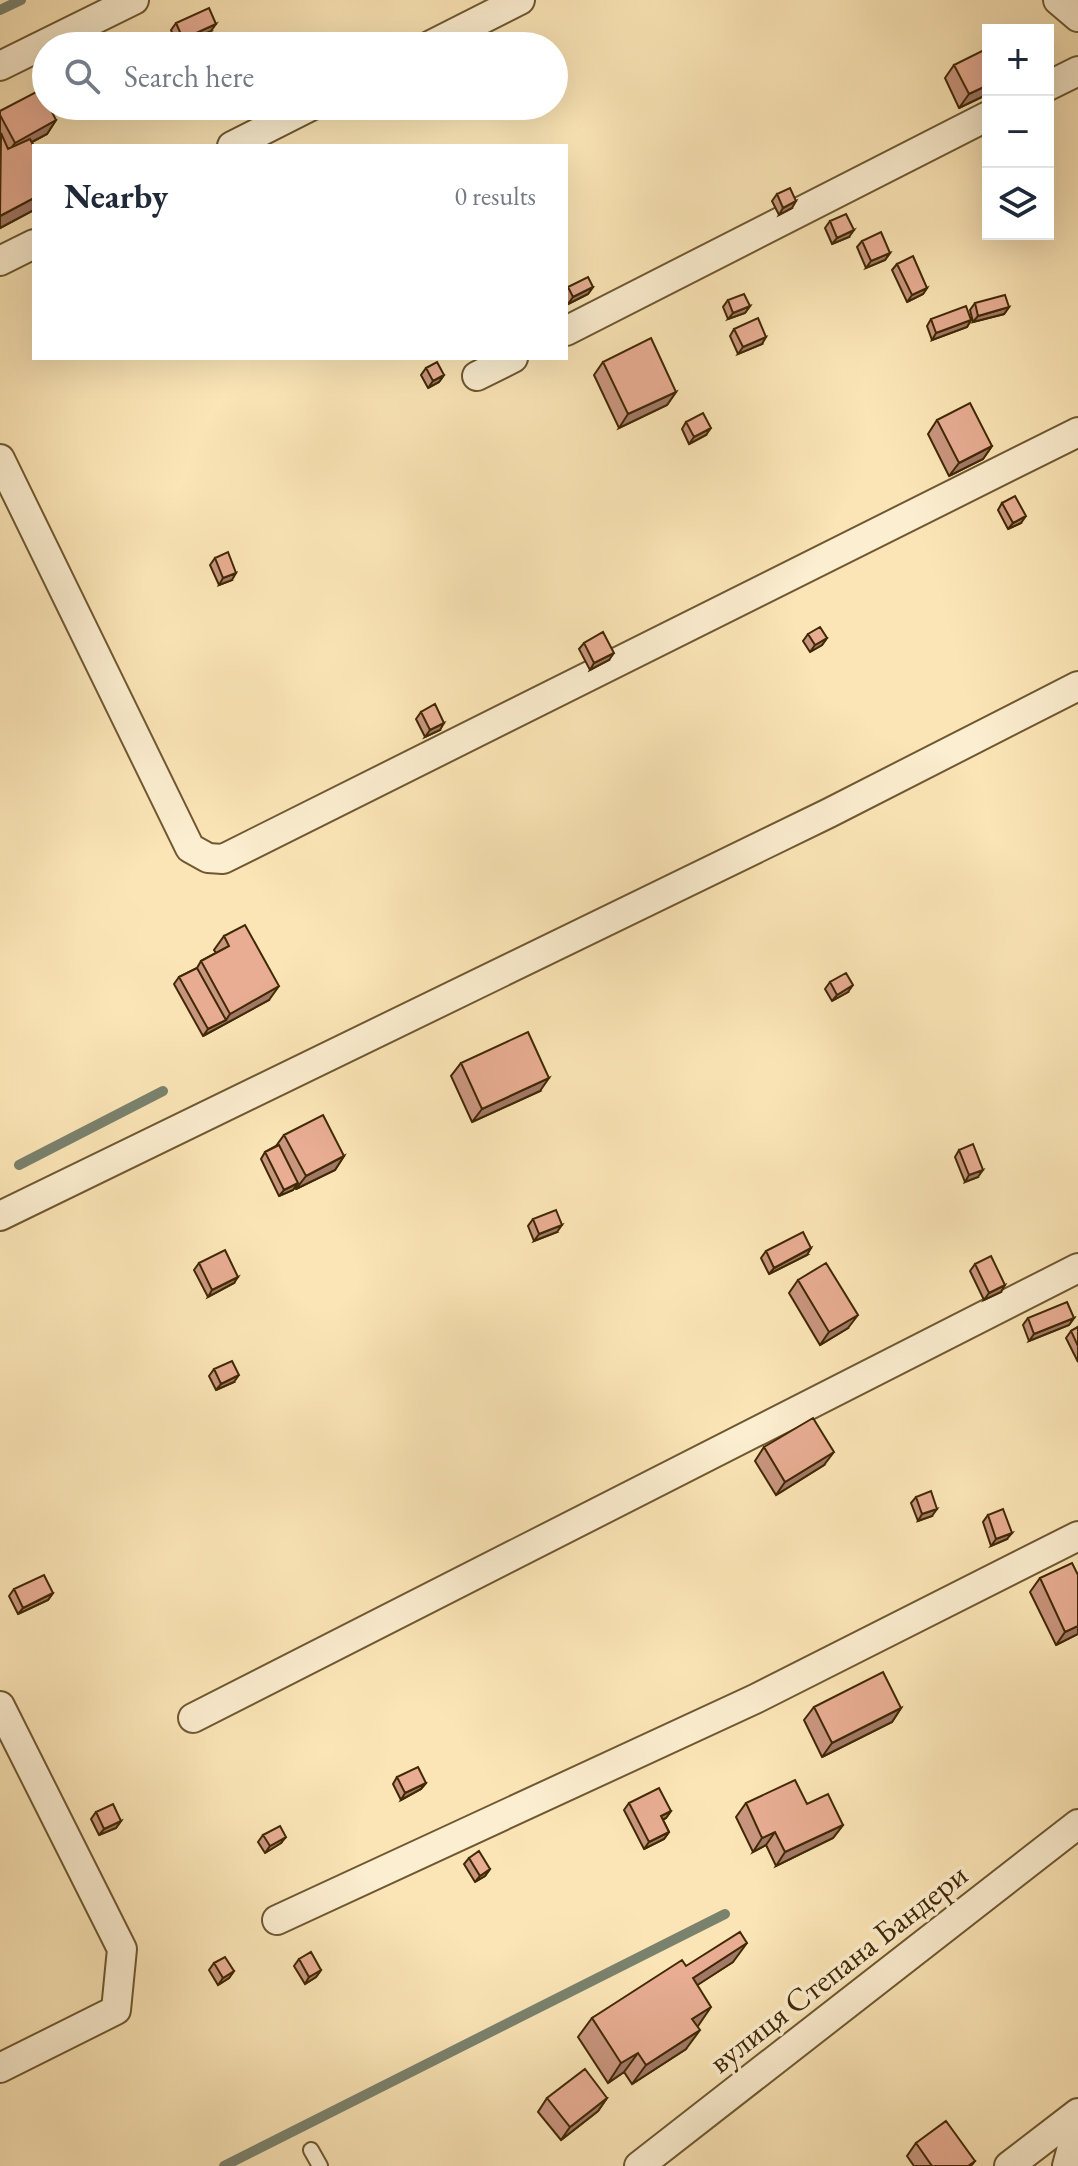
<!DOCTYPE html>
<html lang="en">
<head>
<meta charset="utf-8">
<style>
  body { margin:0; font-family:"EB Garamond",serif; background:#f6f6f7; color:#1f2937 }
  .controls { position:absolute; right:24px; top:24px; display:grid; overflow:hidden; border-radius:0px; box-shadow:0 8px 32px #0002 }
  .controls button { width:72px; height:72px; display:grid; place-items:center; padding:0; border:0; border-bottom:2px solid #e0e1e3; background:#fff; color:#1f2937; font:40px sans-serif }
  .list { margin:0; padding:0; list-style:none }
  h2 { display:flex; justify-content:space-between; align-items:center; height:104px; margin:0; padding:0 32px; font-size:34px }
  h2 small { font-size:26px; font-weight:400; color:#747a83 }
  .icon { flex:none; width:44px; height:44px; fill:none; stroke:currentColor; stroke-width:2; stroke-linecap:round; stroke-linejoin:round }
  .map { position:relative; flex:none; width:1078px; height:2166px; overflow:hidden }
  .search { position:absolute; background:#fff; box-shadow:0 8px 32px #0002; left:32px; top:32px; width:536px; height:88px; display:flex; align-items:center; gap:20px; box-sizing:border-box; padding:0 28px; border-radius:44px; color:#747a83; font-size:30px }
  .panel { position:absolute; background:#fff; box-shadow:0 8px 32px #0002; left:32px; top:144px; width:536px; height:216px; border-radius:0px }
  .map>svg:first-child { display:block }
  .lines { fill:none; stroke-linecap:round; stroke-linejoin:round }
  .stream { stroke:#7a826e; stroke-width:10 }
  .service-casing { stroke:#6f5831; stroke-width:18 }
  .minor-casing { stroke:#6f5831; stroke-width:32 }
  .service { stroke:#fceed0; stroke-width:14 }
  .minor { stroke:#fceed0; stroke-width:28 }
  .wall { fill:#c8957e; stroke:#402905; stroke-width:2 }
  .shaded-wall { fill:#a27967; stroke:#402905; stroke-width:2 }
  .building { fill:#e8ad93; stroke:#402905; stroke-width:2 }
  .labels { text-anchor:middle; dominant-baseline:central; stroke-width:7; stroke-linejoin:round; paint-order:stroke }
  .street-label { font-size:32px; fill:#402905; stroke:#fceed0 }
</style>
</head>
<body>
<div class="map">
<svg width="1078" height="2166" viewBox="0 0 1078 2166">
  <rect width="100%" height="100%" fill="#fbe5b6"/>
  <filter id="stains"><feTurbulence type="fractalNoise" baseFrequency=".0025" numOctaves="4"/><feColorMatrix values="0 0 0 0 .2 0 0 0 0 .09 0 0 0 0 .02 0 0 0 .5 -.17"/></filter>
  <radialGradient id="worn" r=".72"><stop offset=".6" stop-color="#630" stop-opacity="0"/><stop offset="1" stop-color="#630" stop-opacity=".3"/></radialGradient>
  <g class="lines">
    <path class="stream" d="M 0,10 L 21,0
      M 19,1165 L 163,1091
      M 224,2166 L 725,1914"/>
    <defs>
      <path id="service" d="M 311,2150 L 320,2166"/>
      <path id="minor" d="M 1058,0 L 1078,17
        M 429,46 L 520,0
        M 0,66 L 134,0
        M 1048,86 L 1078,71
        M 232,146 L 311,106
        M 0,261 L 34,244
        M 566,331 L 988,116
        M 477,376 L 513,358
        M 0,459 L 190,848 L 208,858 L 223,859 L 1078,432
        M 0,1216 L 829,813 L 1078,686
        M 0,1706 L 122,1949 L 116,2010 L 0,2068
        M 193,1718 L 1078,1268
        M 277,1920 L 755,1699 L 1078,1536
        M 639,2166 L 1078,1824
        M 1009,2166 L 1078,2113
        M 1067,2166 L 1078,2125"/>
    </defs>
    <use href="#service" class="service-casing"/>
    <use href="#minor" class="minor-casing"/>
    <use href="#service" class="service"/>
    <use href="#minor" class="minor"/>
  </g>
  <path class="wall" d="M 176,23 L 211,31 L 178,46 L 171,30 Z
    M 954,65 L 988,94 L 959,108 L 945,78 Z
    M 0,111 L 56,120 L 47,134 L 32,142 L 34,147 L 34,210 L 0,228 Z
    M 777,194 L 792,208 L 779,215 L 772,201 Z
    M 830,221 L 849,237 L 832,244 L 825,228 Z
    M 862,241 L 890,253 L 885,260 L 866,268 L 857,247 Z
    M 897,264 L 927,288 L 923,294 L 907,302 L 892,270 Z
    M 568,287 L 593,287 L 588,294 L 568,304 L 566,299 L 566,290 Z
    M 728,300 L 750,306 L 745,313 L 728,319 L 723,307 Z
    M 975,303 L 1009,307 L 1004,314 L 973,322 L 970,310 Z
    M 931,319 L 971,320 L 967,327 L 932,340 L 927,326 Z
    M 734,329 L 762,344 L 738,354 L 730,336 Z
    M 603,362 L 676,392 L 667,405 L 619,428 L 594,375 Z
    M 426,368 L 444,375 L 439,382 L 428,388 L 421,375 Z
    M 937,420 L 992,446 L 983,459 L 949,476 L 928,434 Z
    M 686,422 L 706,435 L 689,444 L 682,429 Z
    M 1002,503 L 1021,523 L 1008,529 L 998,510 Z
    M 215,558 L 232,580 L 219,585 L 210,565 Z
    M 808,634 L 827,638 L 822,645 L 810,652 L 803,641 Z
    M 584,643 L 609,660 L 590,670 L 579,649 Z
    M 421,712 L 440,730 L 425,737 L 416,719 Z
    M 224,936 L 269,1000 L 203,1036 L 174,984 L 179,977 L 197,968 L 201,961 L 216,953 L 214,950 Z
    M 830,982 L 848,992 L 832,1001 L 825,989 Z
    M 461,1063 L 540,1091 L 472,1122 L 451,1076 Z
    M 284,1135 L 344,1156 L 335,1170 L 296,1189 L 295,1187 L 293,1190 L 279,1196 L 261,1159 L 265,1152 L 276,1146 Z
    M 959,1150 L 978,1177 L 965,1182 L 955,1157 Z
    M 533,1219 L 557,1232 L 534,1241 L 528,1226 Z
    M 766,1251 L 807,1255 L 769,1274 L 761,1258 Z
    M 199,1263 L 234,1283 L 208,1297 L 194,1270 Z
    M 975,1264 L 1001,1292 L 984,1300 L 970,1271 Z
    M 798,1280 L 848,1328 L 820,1345 L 789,1293 Z
    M 1028,1318 L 1074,1318 L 1069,1325 L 1029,1341 L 1023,1325 Z
    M 1078,1327 L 1078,1362 L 1066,1338 L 1071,1331 Z
    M 214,1369 L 234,1382 L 216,1390 L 209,1376 Z
    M 764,1447 L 824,1465 L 776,1495 L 755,1461 Z
    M 916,1497 L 932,1516 L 918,1521 L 911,1503 Z
    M 988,1515 L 1007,1539 L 991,1546 L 983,1522 Z
    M 1078,1575 L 1078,1634 L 1056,1645 L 1030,1592 L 1040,1578 Z
    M 14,1589 L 53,1593 L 48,1600 L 18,1614 L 9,1596 Z
    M 814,1707 L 901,1708 L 892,1722 L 822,1757 L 804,1720 Z
    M 397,1777 L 426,1783 L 421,1789 L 401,1800 L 393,1784 Z
    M 629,1803 L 671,1811 L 666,1818 L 663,1820 L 669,1832 L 664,1839 L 644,1849 L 624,1810 Z
    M 746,1803 L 807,1804 L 843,1825 L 833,1838 L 776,1866 L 766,1845 L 753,1852 L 736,1817 Z
    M 96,1812 L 121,1821 L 116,1828 L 99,1835 L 91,1819 Z
    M 263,1835 L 281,1843 L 265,1853 L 258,1842 Z
    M 469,1858 L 490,1869 L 485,1876 L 475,1882 L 464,1864 Z
    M 299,1959 L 321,1970 L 316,1977 L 305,1984 L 294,1966 Z
    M 733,1962 L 697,1985 L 697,2026 L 686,2049 L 632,2084 L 624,2072 L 608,2083 L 578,2037 L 592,2018 L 686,1966 Z
    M 214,1963 L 234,1971 L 229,1978 L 218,1985 L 209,1970 Z
    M 547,2098 L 607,2098 L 598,2111 L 561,2140 L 538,2112 Z
    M 916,2143 L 975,2161 L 971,2166 L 914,2166 L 907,2156 Z"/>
  <path class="shaded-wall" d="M 216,24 L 211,31 L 178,46 L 183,39 Z
    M 988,85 L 988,94 L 959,108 L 969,94 Z
    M 56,120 L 47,134 L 5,156 L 15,143 Z
    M 34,198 L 34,210 L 0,228 L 0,216 Z
    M 796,201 L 792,208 L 779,215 L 783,208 Z
    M 854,230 L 849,237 L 832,244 L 837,238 Z
    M 890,253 L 885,260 L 866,268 L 871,261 Z
    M 593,287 L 588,294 L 568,304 L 573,297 Z
    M 927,288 L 923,294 L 907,302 L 912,295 Z
    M 750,306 L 745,313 L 728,319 L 733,313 Z
    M 1009,307 L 1004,314 L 973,322 L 978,316 Z
    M 971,320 L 967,327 L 932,340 L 936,333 Z
    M 766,337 L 762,344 L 738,354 L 743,347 Z
    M 444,375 L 439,382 L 428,388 L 433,381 Z
    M 676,392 L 667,405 L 619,428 L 628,414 Z
    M 711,428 L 706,435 L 689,444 L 694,437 Z
    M 992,446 L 983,459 L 949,476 L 959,463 Z
    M 1026,516 L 1021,523 L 1008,529 L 1013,523 Z
    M 236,573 L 232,580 L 219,585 L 223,578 Z
    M 827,638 L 822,645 L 810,652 L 815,645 Z
    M 614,653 L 609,660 L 590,670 L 594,663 Z
    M 444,723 L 440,730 L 425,737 L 430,730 Z
    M 853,985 L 848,992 L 832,1001 L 837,995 Z
    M 279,986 L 269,1000 L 203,1036 L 208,1029 L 226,1020 L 230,1014 Z
    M 549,1078 L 540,1091 L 472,1122 L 482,1109 Z
    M 344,1156 L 335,1170 L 296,1189 L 306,1176 Z
    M 983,1170 L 978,1177 L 965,1182 L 969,1175 Z
    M 298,1183 L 293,1190 L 279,1196 L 284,1190 Z
    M 562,1225 L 557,1232 L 534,1241 L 539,1234 Z
    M 811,1248 L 807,1255 L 769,1274 L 774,1268 Z
    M 238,1277 L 234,1283 L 208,1297 L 212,1290 Z
    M 1005,1285 L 1001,1292 L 984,1300 L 989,1293 Z
    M 858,1315 L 848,1328 L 820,1345 L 829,1332 Z
    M 1074,1318 L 1069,1325 L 1029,1341 L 1034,1334 Z
    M 239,1375 L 234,1382 L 216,1390 L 221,1384 Z
    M 834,1452 L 824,1465 L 776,1495 L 785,1482 Z
    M 937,1509 L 932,1516 L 918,1521 L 922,1514 Z
    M 1012,1533 L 1007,1539 L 991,1546 L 996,1539 Z
    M 53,1593 L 48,1600 L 18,1614 L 23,1608 Z
    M 1078,1626 L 1078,1634 L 1056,1645 L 1065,1632 Z
    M 901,1708 L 892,1722 L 822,1757 L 832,1743 Z
    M 426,1783 L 421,1789 L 401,1800 L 405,1793 Z
    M 671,1811 L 666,1818 L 656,1823 L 661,1816 Z
    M 121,1821 L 116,1828 L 99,1835 L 104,1829 Z
    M 843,1825 L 833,1838 L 776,1866 L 785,1852 Z
    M 669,1832 L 664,1839 L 644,1849 L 649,1842 Z
    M 775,1832 L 766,1845 L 753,1852 L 762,1838 Z
    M 286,1837 L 281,1843 L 265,1853 L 270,1846 Z
    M 490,1869 L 485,1876 L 475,1882 L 480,1876 Z
    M 747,1943 L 733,1962 L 679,1997 L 693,1978 Z
    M 321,1970 L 316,1977 L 305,1984 L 309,1977 Z
    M 234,1971 L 229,1978 L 218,1985 L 223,1978 Z
    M 711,2007 L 698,2026 L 679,2039 L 692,2019 Z
    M 700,2030 L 686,2049 L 632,2084 L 646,2065 Z
    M 638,2053 L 624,2072 L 608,2083 L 621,2063 Z
    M 607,2098 L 598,2111 L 561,2140 L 570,2127 Z"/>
  <path class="building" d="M 209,8 L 216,24 L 183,39 L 176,23 Z
    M 988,48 L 988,85 L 969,94 L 954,65 Z
    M 40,90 L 46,101 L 46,106 L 49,106 L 56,120 L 15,143 L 0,115 L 0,111 Z
    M 1,133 L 8,149 L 30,139 L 34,147 L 34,198 L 0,216 Z
    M 790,188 L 796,201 L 783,208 L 777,194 Z
    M 846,214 L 854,230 L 837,238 L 830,221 Z
    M 881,232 L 890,253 L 871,261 L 862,241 Z
    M 913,256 L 927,288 L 912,295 L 897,264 Z
    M 588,277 L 593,287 L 573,297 L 568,287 Z
    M 744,294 L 750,306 L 733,313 L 728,300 Z
    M 1005,295 L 1009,307 L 978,316 L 975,303 Z
    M 966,306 L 971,320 L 936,333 L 931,319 Z
    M 758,318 L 766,337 L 743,347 L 734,329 Z
    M 651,338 L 676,392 L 628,414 L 603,362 Z
    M 437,362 L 444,375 L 433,381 L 426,368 Z
    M 970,403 L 992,446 L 959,463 L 937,420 Z
    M 703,413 L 711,428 L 694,437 L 686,422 Z
    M 1015,496 L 1026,516 L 1013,523 L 1002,503 Z
    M 228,552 L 236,573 L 223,578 L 215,558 Z
    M 820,627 L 827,638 L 815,645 L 808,634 Z
    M 603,632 L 614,653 L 594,663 L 584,643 Z
    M 435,704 L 444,723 L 430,730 L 421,712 Z
    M 245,925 L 279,986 L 230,1014 L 201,961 L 229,946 L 224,936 Z
    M 197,968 L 226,1020 L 208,1029 L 179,977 Z
    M 846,973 L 853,985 L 837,995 L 830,982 Z
    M 528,1032 L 549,1078 L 482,1109 L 461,1063 Z
    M 323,1115 L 344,1156 L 306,1176 L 284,1135 Z
    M 973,1144 L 983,1170 L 969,1175 L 959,1150 Z
    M 279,1145 L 298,1183 L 284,1190 L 265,1152 Z
    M 556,1210 L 562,1225 L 539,1234 L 533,1219 Z
    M 803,1232 L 811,1248 L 774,1268 L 766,1251 Z
    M 225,1250 L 238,1277 L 212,1290 L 199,1263 Z
    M 991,1256 L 1005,1285 L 989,1293 L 975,1264 Z
    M 826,1263 L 858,1315 L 829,1332 L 798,1280 Z
    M 1067,1302 L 1074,1318 L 1034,1334 L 1028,1318 Z
    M 1078,1327 L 1078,1346 L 1071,1331 Z
    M 232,1361 L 239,1375 L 221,1384 L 214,1369 Z
    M 813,1418 L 834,1452 L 785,1482 L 764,1447 Z
    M 931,1491 L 937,1509 L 922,1514 L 916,1497 Z
    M 1003,1509 L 1012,1533 L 996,1539 L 988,1515 Z
    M 1072,1563 L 1078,1575 L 1078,1626 L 1065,1632 L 1040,1578 Z
    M 44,1575 L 53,1593 L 23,1608 L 14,1589 Z
    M 883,1672 L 901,1708 L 832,1743 L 814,1707 Z
    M 418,1767 L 426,1783 L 405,1793 L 397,1777 Z
    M 795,1780 L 807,1804 L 828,1794 L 843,1825 L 785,1852 L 775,1832 L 762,1838 L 746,1803 Z
    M 659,1788 L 671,1811 L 661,1816 L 669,1832 L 649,1842 L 629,1803 Z
    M 113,1804 L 121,1821 L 104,1829 L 96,1812 Z
    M 280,1826 L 286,1837 L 270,1846 L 263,1835 Z
    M 479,1851 L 490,1869 L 480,1876 L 469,1858 Z
    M 740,1932 L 747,1943 L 693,1978 L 711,2007 L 692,2019 L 700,2030 L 646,2065 L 638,2053 L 621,2063 L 592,2018 L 682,1960 L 686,1966 Z
    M 311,1952 L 321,1970 L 309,1977 L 299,1959 Z
    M 225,1957 L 234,1971 L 223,1978 L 214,1963 Z
    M 585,2069 L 607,2098 L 570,2127 L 547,2098 Z
    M 946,2121 L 975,2161 L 968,2166 L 932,2166 L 916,2143 Z"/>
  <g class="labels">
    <g class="street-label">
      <text transform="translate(838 1968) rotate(-38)">вулиця Степана Бандери</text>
    </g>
  </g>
  <rect width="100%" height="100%" filter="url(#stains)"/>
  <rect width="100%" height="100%" fill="url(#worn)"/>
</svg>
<div class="controls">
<button>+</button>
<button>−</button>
<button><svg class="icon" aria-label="layers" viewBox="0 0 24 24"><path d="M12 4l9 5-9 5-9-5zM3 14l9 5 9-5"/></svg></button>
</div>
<div class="search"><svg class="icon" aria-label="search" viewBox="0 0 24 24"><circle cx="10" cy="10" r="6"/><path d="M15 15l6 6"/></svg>Search here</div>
<section class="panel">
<h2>Nearby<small>0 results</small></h2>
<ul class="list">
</ul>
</section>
</div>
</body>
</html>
